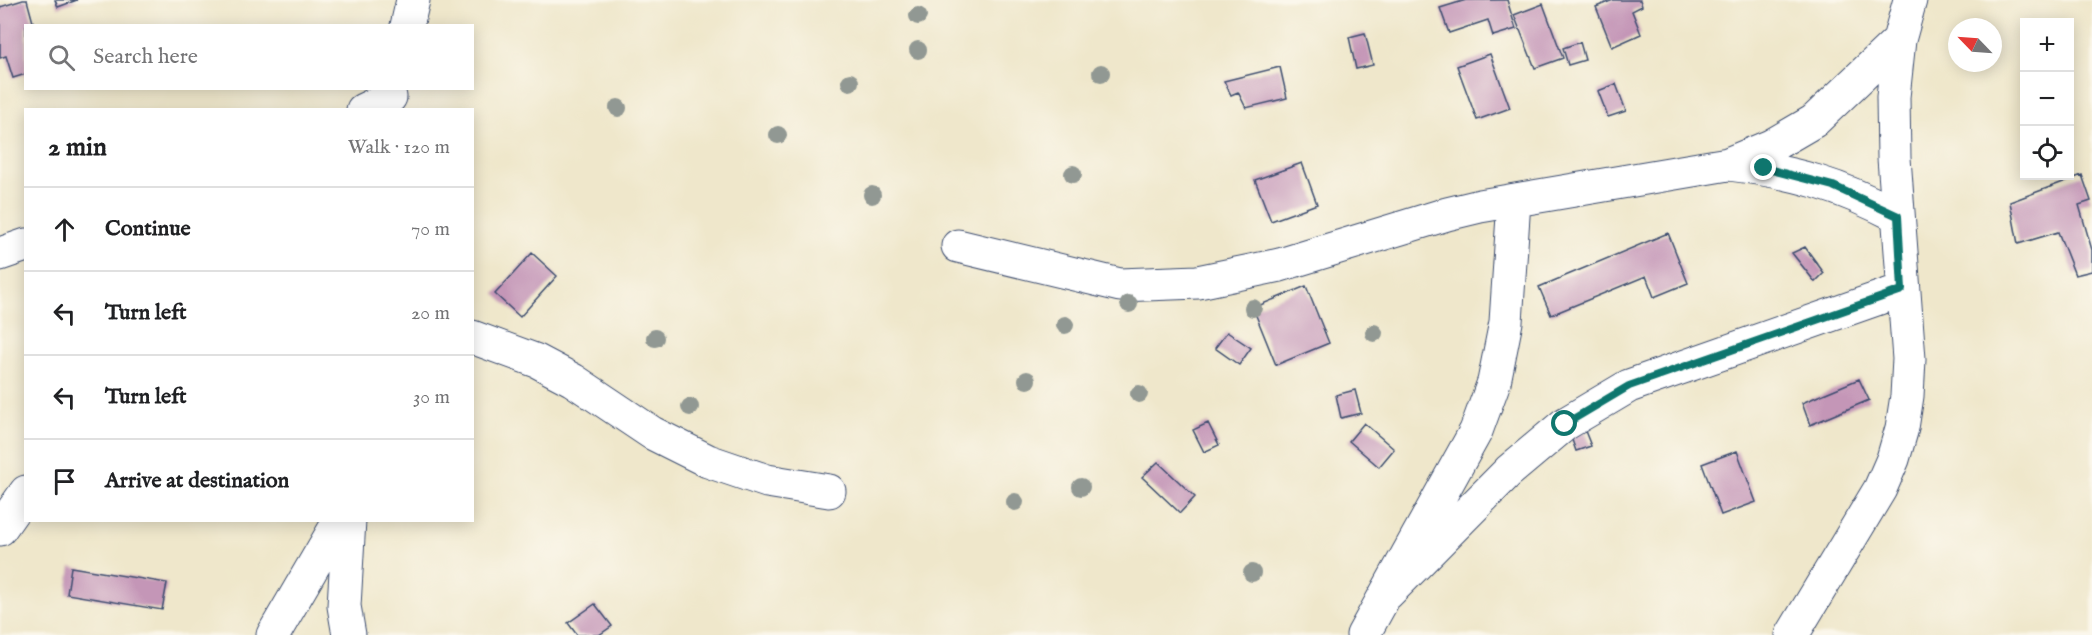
<!DOCTYPE html>
<html lang="en">
<head>
<meta charset="utf-8">
<style>
  body { margin:0; font-family:"IM FELL English",serif; background:#f2f2f2; color:#202124 }
  .controls { position:absolute; right:18px; top:18px; display:grid; overflow:hidden; border-radius:0px; box-shadow:0 3px 15px #0003 }
  .controls button { width:54px; height:54px; display:grid; place-items:center; padding:0; border:0; border-bottom:2px solid #e0e0e0; background:#fff; color:#202124; font:30px sans-serif }
  .compass { position:absolute; left:1948px; top:18px; width:54px; height:54px; border-radius:50%; background:#fff; box-shadow:0 3px 15px #0003; rotate:295deg }
  .stop { position:absolute; width:18px; height:18px; margin:-14px; border:4px solid #0f766e; border-radius:50%; background:#fff }
  .stop.end { background:#0f766e; border-color:#fff; box-shadow:0 2px 6px #0008 }
  .list { margin:0; padding:0; list-style:none }
  h2 { display:flex; justify-content:space-between; align-items:center; height:78px; margin:0; padding:0 24px; font-size:26px }
  h2 small { font-size:20px; font-weight:400; color:#757577 }
  .list li { display:grid; grid-template-columns:39px 1fr auto; gap:18px; align-items:center; box-sizing:border-box; height:84px; padding:0 24px; border-top:2px solid #e0e0e0 }
  .list b { display:block; font-size:22px; white-space:nowrap }
  .list em { font-size:20px; font-style:normal; color:#757577 }
  .icon { flex:none; width:33px; height:33px; fill:none; stroke:currentColor; stroke-width:2; stroke-linecap:round; stroke-linejoin:round }
  .map { position:relative; flex:none; width:2092px; height:635px; overflow:hidden }
  .search { position:absolute; background:#fff; box-shadow:0 3px 15px #0003; left:24px; top:24px; width:450px; height:66px; display:flex; align-items:center; gap:15px; box-sizing:border-box; padding:0 21px; border-radius:0px; color:#757577; font-size:22px }
  .panel { position:absolute; background:#fff; box-shadow:0 3px 15px #0003; left:24px; top:108px; width:450px; height:414px; border-radius:0px }
  .map>svg:first-child { display:block }
  .building { fill:#c496b7 }
  .lines { fill:none; stroke-linecap:round; stroke-linejoin:round }
  .minor-casing { stroke:#3b4b6e; stroke-width:35 }
  .minor { stroke:#fff; stroke-width:33 }
  .tree { fill:#919893 }
  .route { stroke:#0f766e; stroke-width:8 }
</style>
</head>
<body>
<div class="map">
<svg width="2092" height="635" viewBox="0 0 2092 635">
  <rect width="100%" height="100%" fill="#fbf7ec"/>
  <filter id="ink" filterUnits="userSpaceOnUse"><feTurbulence type="fractalNoise" baseFrequency=".0167" numOctaves="2"/><feDisplacementMap in="SourceGraphic" scale="12" xChannelSelector="R" yChannelSelector="G"/><feConvolveMatrix kernelMatrix="1 2 1 2 8 2 1 2 1" color-interpolation-filters="sRGB"/></filter>
  <filter id="wash" filterUnits="userSpaceOnUse"><feTurbulence type="fractalNoise" baseFrequency=".008" numOctaves="4" result="noise"/><feDisplacementMap in="SourceGraphic" scale="24" xChannelSelector="R" yChannelSelector="G"/><feGaussianBlur stdDeviation="1.35" result="paint"/><feColorMatrix in="noise" values="0 0 0 0 0 0 0 0 0 0 0 0 0 0 0 0 0 1.4 0 .05"/><feComposite in="paint" operator="in"/></filter>
  <g filter="url(#wash)">
    <rect width="100%" height="100%" fill="#efe7cb"/>
    <g id="blocks">
      <path class="building" d="M 23,0 L 27,0 L 34,26 L 26,26 L 26,74 L 13,78 L 6,56 L 0,58 L 0,7 Z
        M 55,0 L 77,0 L 58,7 Z
        M 1466,0 L 1507,0 L 1516,29 L 1493,36 L 1488,20 L 1449,33 L 1440,8 Z
        M 1613,0 L 1640,0 L 1642,6 L 1632,11 L 1641,34 L 1612,47 L 1596,7 Z
        M 1543,4 L 1563,58 L 1535,68 L 1514,15 Z
        M 1365,33 L 1373,65 L 1356,69 L 1349,37 Z
        M 1580,42 L 1585,60 L 1568,65 L 1563,48 Z
        M 1490,54 L 1510,108 L 1477,120 L 1457,66 Z
        M 1280,67 L 1287,98 L 1246,108 L 1238,92 L 1231,95 L 1224,81 Z
        M 1616,84 L 1626,111 L 1608,117 L 1598,91 Z
        M 1302,163 L 1317,204 L 1271,221 L 1255,180 Z
        M 2082,175 L 2091,201 L 2079,205 L 2092,250 L 2092,271 L 2075,275 L 2058,232 L 2018,244 L 2010,202 Z
        M 1668,233 L 1688,283 L 1654,297 L 1646,276 L 1551,315 L 1539,287 Z
        M 1805,247 L 1824,273 L 1815,282 L 1792,253 Z
        M 532,253 L 557,276 L 520,317 L 495,294 Z
        M 1306,286 L 1329,343 L 1276,365 L 1253,308 Z
        M 1227,332 L 1251,348 L 1239,365 L 1215,348 Z
        M 1859,379 L 1869,400 L 1810,425 L 1802,403 Z
        M 1355,390 L 1361,413 L 1341,418 L 1336,395 Z
        M 1208,423 L 1219,445 L 1204,452 L 1193,430 Z
        M 1364,423 L 1394,449 L 1379,467 L 1349,441 Z
        M 1585,431 L 1591,446 L 1576,451 L 1571,437 Z
        M 1737,451 L 1756,502 L 1721,515 L 1702,464 Z
        M 1158,462 L 1195,497 L 1180,513 L 1142,477 Z
        M 71,567 L 167,583 L 162,610 L 67,594 Z
        M 595,604 L 612,626 L 599,635 L 577,635 L 568,623 Z"/>
    </g>
  </g>
  <g filter="url(#ink)">
    <use href="#blocks" fill-opacity="0" stroke="#3b4b6e" stroke-width="1.5"/>
    <g class="lines">
      <defs>
        <path id="minor" d="M 407,26 L 413,0
          M 363,110 L 390,97
          M 1729,164 C 1795,172 1839,185 1898,216
          M 958,246 L 1120,285 L 1198,282 L 1280,265 L 1447,214 L 1480,206 L 1728,164 L 1771,146 L 1814,121 L 1899,40
          M 0,254 L 26,245
          M 472,337 L 537,361 L 573,380 L 652,433 L 708,461 L 767,481 L 829,491
          M 0,529 L 26,492
          M 1387,594 L 1509,471 L 1565,424 L 1629,386 L 1902,290
          M 273,635 L 340,520
          M 349,635 L 344,606 L 349,520
          M 1363,635 L 1476,431 L 1494,382 L 1506,322 L 1514,201
          M 1792,635 L 1880,489 L 1893,459 L 1902,428 L 1907,396 L 1909,359 L 1894,158 L 1893,97 L 1899,40 L 1910,0"/>
      </defs>
      <use href="#minor" class="minor-casing"/>
      <use href="#minor" class="minor"/>
    </g>
    <g class="tree">
      <circle cx="918" cy="16" r="9"/>
      <circle cx="918" cy="50" r="9"/>
      <circle cx="1101" cy="73" r="9"/>
      <circle cx="850" cy="82" r="9"/>
      <circle cx="618" cy="108" r="9"/>
      <circle cx="778" cy="135" r="9"/>
      <circle cx="1073" cy="174" r="9"/>
      <circle cx="872" cy="195" r="9"/>
      <circle cx="1129" cy="304" r="9"/>
      <circle cx="1253" cy="308" r="9"/>
      <circle cx="1065" cy="325" r="9"/>
      <circle cx="1374" cy="333" r="9"/>
      <circle cx="655" cy="338" r="9"/>
      <circle cx="1027" cy="380" r="9"/>
      <circle cx="1139" cy="394" r="9"/>
      <circle cx="690" cy="407" r="9"/>
      <circle cx="1081" cy="487" r="9"/>
      <circle cx="1015" cy="502" r="9"/>
      <circle cx="1252" cy="573" r="9"/>
    </g>
  </g>
  <g class="lines" filter="url(#ink)">
    <path class="route" d="M 1565,424 L 1629,386 L 1902,290 L 1898,216 L 1833,186 L 1764,168"/>
  </g>
</svg>
<div class="controls">
<button>+</button>
<button>−</button>
<button><svg class="icon" aria-label="locate" viewBox="0 0 24 24"><circle cx="12" cy="12" r="6"/><path d="M12 2v4M12 18v4M2 12h4M18 12h4"/></svg></button>
</div>
<svg class="compass" viewBox="-18 -18 36 36"><path d="M0-13l5 13h-10z" fill="#e53935"/><path d="M0 13l5-13h-10z" fill="#757577"/></svg>
<div class="stop" style="left:1565px;top:424px"></div>
<div class="stop end" style="left:1764px;top:168px"></div>
<div class="search"><svg class="icon" aria-label="search" viewBox="0 0 24 24"><circle cx="10" cy="10" r="6"/><path d="M15 15l6 6"/></svg>Search here</div>
<section class="panel">
<h2>2 min<small>Walk · 120 m</small></h2>
<ul class="list">
<li><svg class="icon" aria-label="ahead" viewBox="0 0 24 24"><path d="M12 20V5M6 11l6-6 6 6"/></svg><div><b>Continue</b></div><em>70 m</em></li>
<li><svg class="icon" aria-label="left" viewBox="0 0 24 24"><path d="M17 20v-9H6M10 6l-5 5 5 5"/></svg><div><b>Turn left</b></div><em>20 m</em></li>
<li><svg class="icon" aria-label="left" viewBox="0 0 24 24"><path d="M17 20v-9H6M10 6l-5 5 5 5"/></svg><div><b>Turn left</b></div><em>30 m</em></li>
<li><svg class="icon" aria-label="arrive" viewBox="0 0 24 24"><path d="M6 21V4h12l-3 4 3 4H6"/></svg><div><b>Arrive at destination</b></div></li>
</ul>
</section>
</div>
</body>
</html>
